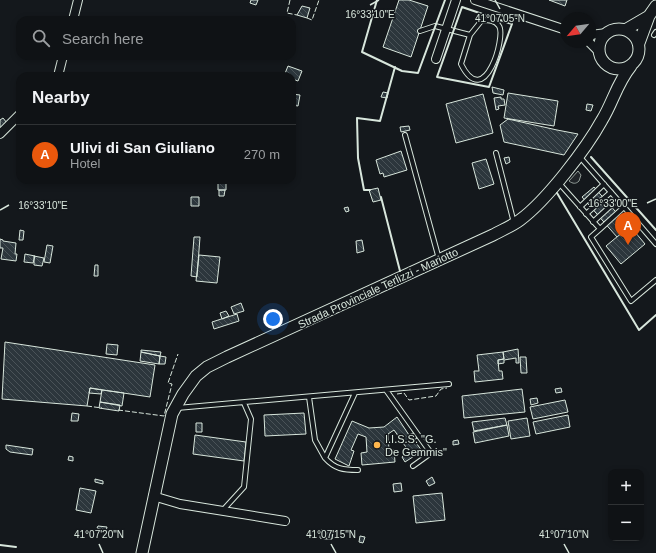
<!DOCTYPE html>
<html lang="en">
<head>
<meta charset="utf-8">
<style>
  body { margin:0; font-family:Helvetica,sans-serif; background:#1d2022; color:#f1f3f6 }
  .controls { position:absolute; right:12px; bottom:12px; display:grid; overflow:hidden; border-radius:8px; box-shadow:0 2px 6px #0003 }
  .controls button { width:36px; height:36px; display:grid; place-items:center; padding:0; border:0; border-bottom:1px solid #2f3234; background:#0f1215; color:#f1f3f6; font:20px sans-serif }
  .compass { position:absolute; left:560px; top:12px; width:36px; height:36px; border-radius:50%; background:#0f1215; box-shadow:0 2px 6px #0003; rotate:241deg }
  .you { position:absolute; left:273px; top:319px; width:14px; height:14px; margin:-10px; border:3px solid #fff; border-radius:50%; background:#1a73e8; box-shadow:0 0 0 6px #1a73e833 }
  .badge { display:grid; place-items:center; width:26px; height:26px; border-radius:50%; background:#ea580c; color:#fff; font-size:13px; font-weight:700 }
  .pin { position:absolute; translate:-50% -33px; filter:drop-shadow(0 1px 2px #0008) }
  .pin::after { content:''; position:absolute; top:21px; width:14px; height:12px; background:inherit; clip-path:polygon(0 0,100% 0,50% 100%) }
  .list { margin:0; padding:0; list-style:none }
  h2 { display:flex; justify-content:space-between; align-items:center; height:52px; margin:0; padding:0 16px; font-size:17px }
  h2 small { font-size:13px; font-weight:400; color:#9b9ea0 }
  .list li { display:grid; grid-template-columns:26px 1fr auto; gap:12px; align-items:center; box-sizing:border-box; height:60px; padding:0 16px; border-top:1px solid #2f3234 }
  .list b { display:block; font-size:15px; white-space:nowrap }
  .list p { margin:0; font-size:13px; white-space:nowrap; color:#9b9ea0 }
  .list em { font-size:13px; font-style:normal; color:#9b9ea0 }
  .icon { flex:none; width:22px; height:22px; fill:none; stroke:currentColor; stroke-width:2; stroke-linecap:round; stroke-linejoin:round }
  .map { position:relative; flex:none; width:656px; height:553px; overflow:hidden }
  .search { position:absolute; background:#0f1215; box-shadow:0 2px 6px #0003; left:16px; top:16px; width:280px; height:44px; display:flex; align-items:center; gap:10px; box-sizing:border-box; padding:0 14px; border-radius:12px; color:#9b9ea0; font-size:15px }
  .panel { position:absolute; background:#0f1215; box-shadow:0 2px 6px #0003; left:16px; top:72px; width:280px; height:112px; border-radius:12px }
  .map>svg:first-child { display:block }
  .green { fill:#202428; stroke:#939e99 }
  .building { fill:url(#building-back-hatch); stroke:#d8e6dc }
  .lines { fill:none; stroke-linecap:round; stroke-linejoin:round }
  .service-casing { stroke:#d8e6dc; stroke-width:6 }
  .minor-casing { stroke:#d8e6dc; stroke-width:10 }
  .secondary-casing { stroke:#d8e6dc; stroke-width:13 }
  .service { stroke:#14181c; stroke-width:4 }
  .minor { stroke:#14181c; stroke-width:8 }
  .secondary { stroke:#14181c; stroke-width:11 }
  .fence { stroke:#d8e6dc; stroke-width:1; stroke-dasharray:5 2; stroke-linecap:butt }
  .wall { stroke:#d8e6dc; stroke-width:2 }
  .ticks { fill:none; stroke:#d8e6dc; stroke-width:1.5 }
  .poi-dot { fill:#ffb74d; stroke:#14181c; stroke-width:1.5 }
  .labels { text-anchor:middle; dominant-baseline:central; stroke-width:3; stroke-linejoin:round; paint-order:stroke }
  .street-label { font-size:11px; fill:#d8e6dc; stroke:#14181c }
  .poi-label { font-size:11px; fill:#d8e6dc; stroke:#14181c; text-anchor:start }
  .ticks-label { font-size:10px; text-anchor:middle; fill:#d8e6dc; stroke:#14181c; stroke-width:3; stroke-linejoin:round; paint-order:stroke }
</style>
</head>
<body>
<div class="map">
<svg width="656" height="553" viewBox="0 0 656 553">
  <defs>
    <pattern id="building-back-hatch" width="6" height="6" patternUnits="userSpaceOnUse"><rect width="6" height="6" fill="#2c363c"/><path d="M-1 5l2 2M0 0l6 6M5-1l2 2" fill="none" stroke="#4a5358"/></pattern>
  </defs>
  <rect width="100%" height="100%" fill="#14181c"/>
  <path class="green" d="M 578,171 L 581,175 L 579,181 C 576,184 573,184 569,181 Z"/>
  <path class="building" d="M 251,0 L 258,0 L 256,5 L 250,3 Z
    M 399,0 L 409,0 L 428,6 L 411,57 L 383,47 Z
    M 549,0 L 567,0 L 565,6 Z
    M 302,6 L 310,8 L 307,18 L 297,15 Z
    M 288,66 L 302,71 L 298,81 L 292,79 L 292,76 L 284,76 Z
    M 492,87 L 504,90 L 503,95 L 493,93 Z
    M 383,92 L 388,93 L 387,98 L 381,97 Z
    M 508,93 L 558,101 L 554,126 L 504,118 Z
    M 292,94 L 300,95 L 298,106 L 292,105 Z
    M 483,94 L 493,133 L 456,143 L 446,104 Z
    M 501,97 L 501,99 L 504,99 L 505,105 L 498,106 L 499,109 L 496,110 L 494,98 Z
    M 587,104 L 593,105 L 591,111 L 586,110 Z
    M 3,118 L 7,123 L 0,130 L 0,120 Z
    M 508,119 L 557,130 L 578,134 L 564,155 L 504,142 L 500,125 Z
    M 409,126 L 410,130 L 401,132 L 400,127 Z
    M 401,151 L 407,170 L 384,177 L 383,173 L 380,174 L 376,160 Z
    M 509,157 L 510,162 L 506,164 L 504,158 Z
    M 486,159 L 494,184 L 479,189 L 472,163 Z
    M 218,183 L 226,183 L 226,190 L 218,190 Z
    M 594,187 L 629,227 L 617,237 L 582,197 Z
    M 378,188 L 381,200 L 373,202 L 369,190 Z
    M 219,190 L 225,190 L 224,196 L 219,196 Z
    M 191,197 L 199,197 L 199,206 L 191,206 Z
    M 348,207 L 349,211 L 346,212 L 344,208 Z
    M 630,226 L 645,244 L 621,264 L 606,246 Z
    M 20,230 L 24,231 L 23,240 L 19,240 Z
    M 194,237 L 200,237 L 197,277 L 191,276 Z
    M 0,239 L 3,240 L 3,241 L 16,243 L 15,254 L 17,254 L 16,261 L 1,259 L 3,248 L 0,248 Z
    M 362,240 L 364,251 L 357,253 L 356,241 Z
    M 47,245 L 53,246 L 50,263 L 44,262 Z
    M 25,254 L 35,256 L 33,263 L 24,262 Z
    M 199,255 L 220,257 L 217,283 L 196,281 Z
    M 34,256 L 44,258 L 42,266 L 34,265 Z
    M 95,265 L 98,265 L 98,276 L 94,276 Z
    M 241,303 L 244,311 L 234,314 L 231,307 Z
    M 226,311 L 229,316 L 222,319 L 220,313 Z
    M 237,314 L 239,321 L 214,329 L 212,322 Z
    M 5,342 L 155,365 L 150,397 L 90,388 L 87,406 L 2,399 Z
    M 107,344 L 118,345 L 117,355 L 106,354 Z
    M 518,349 L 519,363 L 516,363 L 516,358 L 504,360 L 504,363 L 498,364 L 498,360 L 504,359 L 503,352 Z
    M 141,350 L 161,352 L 160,356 L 141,352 Z
    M 141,352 L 160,356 L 159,364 L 140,361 Z
    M 503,352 L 504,359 L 498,360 L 499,371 L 502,371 L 503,379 L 475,382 L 474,371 L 479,371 L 477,355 Z
    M 160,356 L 166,357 L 165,364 L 159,364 Z
    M 520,357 L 526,357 L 527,373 L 521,373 Z
    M 90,388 L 102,390 L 101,394 L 89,393 Z
    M 561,388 L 562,392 L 556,393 L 555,389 Z
    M 522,389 L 525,412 L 464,418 L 462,396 Z
    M 102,390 L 124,393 L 122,406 L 100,402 Z
    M 537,398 L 538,403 L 531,405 L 530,399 Z
    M 565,400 L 568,412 L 533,419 L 530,407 Z
    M 100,402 L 120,405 L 119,411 L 99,408 Z
    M 72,413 L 79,414 L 78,421 L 71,421 Z
    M 304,413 L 306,434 L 265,436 L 264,415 Z
    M 568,415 L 570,427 L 536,434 L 533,422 Z
    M 397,417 L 409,435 L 413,433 L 417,438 L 414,440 L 422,451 L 405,462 L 402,457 L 408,450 L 394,430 L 388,434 L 389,450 L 394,450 L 395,462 L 362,465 L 361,453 L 367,452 L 366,437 L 358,434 L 351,450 L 354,451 L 349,466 L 335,459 L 352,421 L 369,428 L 384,427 Z
    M 505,418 L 507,425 L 474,431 L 472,422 Z
    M 527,418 L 530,436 L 511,439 L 508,421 Z
    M 196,423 L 202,423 L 202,432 L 196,432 Z
    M 507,425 L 509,436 L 475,443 L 473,432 Z
    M 195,435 L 246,442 L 244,461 L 193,454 Z
    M 458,440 L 459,444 L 453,445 L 453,441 Z
    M 6,445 L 33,449 L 32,455 L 10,452 L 6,449 Z
    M 69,456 L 73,457 L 73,461 L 68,460 Z
    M 432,477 L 435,483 L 429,486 L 426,481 Z
    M 95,479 L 103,481 L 103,484 L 95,482 Z
    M 401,483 L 402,491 L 394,492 L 393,484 Z
    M 80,488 L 96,491 L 91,513 L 76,510 Z
    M 442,493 L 445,520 L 416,523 L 413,496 Z
    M 98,526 L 107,527 L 106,531 L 97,528 Z
    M 321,530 L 327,531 L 326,539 L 320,538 Z
    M 327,531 L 333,532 L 332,539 L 326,539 Z
    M 360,536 L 365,537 L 363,543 L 359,542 Z"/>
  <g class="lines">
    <defs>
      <path id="service" d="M 420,31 L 435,26 L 470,35 L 482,20 C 489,20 495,20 499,26 C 506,36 485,112 461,64 L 470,35
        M 654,35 L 656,32
        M 405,135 L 439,259
        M 496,153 L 514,223
        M 559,183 L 600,229 L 624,207 L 579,156
        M 580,207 L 604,184
        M 624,207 L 656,244
        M 586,214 L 611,192
        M 593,222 L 617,200
        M 600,229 L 591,237 L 631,301 L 656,280
        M 386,390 L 431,453 L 413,466
        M 355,393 L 325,458 C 335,469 343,470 358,470
        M 309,397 L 315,440 L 325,458
        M 177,408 L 449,384
        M 223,510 L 244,487 L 251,419 L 244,403"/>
      <path id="minor" d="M 475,0 L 566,30
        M 73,20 L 78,0
        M 590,35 L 607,33
        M 589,42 L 599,52
        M 436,59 L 456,0
        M 58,76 L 63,56
        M 0,134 L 20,114
        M 153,496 L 180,504 L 285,521"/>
      <path id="secondary" d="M599 49a20 20 0 1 1 40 0a20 20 0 1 1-40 0Z
        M 625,30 L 649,16
        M 639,43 L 649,16 L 656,6
        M 142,553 L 172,414 L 183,394 L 196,376 L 207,367 L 227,357 L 493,235 C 502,230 512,226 520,220 C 546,201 586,149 602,120 C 613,102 617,83 631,66"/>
    </defs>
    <use href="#service" class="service-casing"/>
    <use href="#minor" class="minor-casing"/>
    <use href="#secondary" class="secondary-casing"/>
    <use href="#service" class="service"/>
    <use href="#minor" class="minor"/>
    <use href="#secondary" class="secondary"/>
    <path class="fence" d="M 290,0 L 287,13 L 297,15
      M 307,18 L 312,20 L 319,0
      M 397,394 L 404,393 L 409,400 L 436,396 L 441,389 L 447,388
      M 87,406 L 102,408
      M 118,410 L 164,416 L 172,384 L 168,383 L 178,354"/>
    <path class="wall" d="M 377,0 L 362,52 L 402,71 L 418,73 L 445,0
      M 462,7 L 512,24 L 489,87 L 437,77 Z
      M 64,76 L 65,76
      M 591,157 L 656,230
      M 370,190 L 364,190 L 358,158 L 357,118 L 380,121 L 395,67
      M 557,193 L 639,330 L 656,315
      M 381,197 L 400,271
      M 0,545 L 16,547"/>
  </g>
  <path class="ticks" d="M 495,0 L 500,9M 370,5 L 379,0M 647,203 L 656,199M 0,210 L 9,205M 99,544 L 103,553M 331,544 L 336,553M 564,544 L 569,553"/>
  <circle class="poi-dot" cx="377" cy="445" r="4"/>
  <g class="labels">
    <g class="street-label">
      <text transform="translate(378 288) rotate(-25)">Strada Provinciale Terlizzi - Mariotto</text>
    </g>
    <g class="poi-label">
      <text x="385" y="439">I.I.S.S. "G.<tspan x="385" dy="13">De Gemmis"</tspan></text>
    </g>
  </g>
  <g class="ticks-label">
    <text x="370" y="18">16°33'10"E</text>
    <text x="500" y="22">41°07'05"N</text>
    <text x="613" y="207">16°33'00"E</text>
    <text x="43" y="209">16°33'10"E</text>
    <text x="99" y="538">41°07'20"N</text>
    <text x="331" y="538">41°07'15"N</text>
    <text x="564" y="538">41°07'10"N</text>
  </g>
</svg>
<div class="controls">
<button>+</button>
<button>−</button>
</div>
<svg class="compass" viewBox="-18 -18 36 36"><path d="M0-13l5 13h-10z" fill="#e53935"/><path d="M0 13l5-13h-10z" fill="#9b9ea0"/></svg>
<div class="you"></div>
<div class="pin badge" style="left:628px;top:245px">A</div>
<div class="search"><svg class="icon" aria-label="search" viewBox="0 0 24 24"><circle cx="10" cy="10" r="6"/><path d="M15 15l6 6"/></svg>Search here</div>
<section class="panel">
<h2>Nearby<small></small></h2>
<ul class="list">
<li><span class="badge">A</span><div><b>Ulivi di San Giuliano</b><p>Hotel</p></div><em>270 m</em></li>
</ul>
</section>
</div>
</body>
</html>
